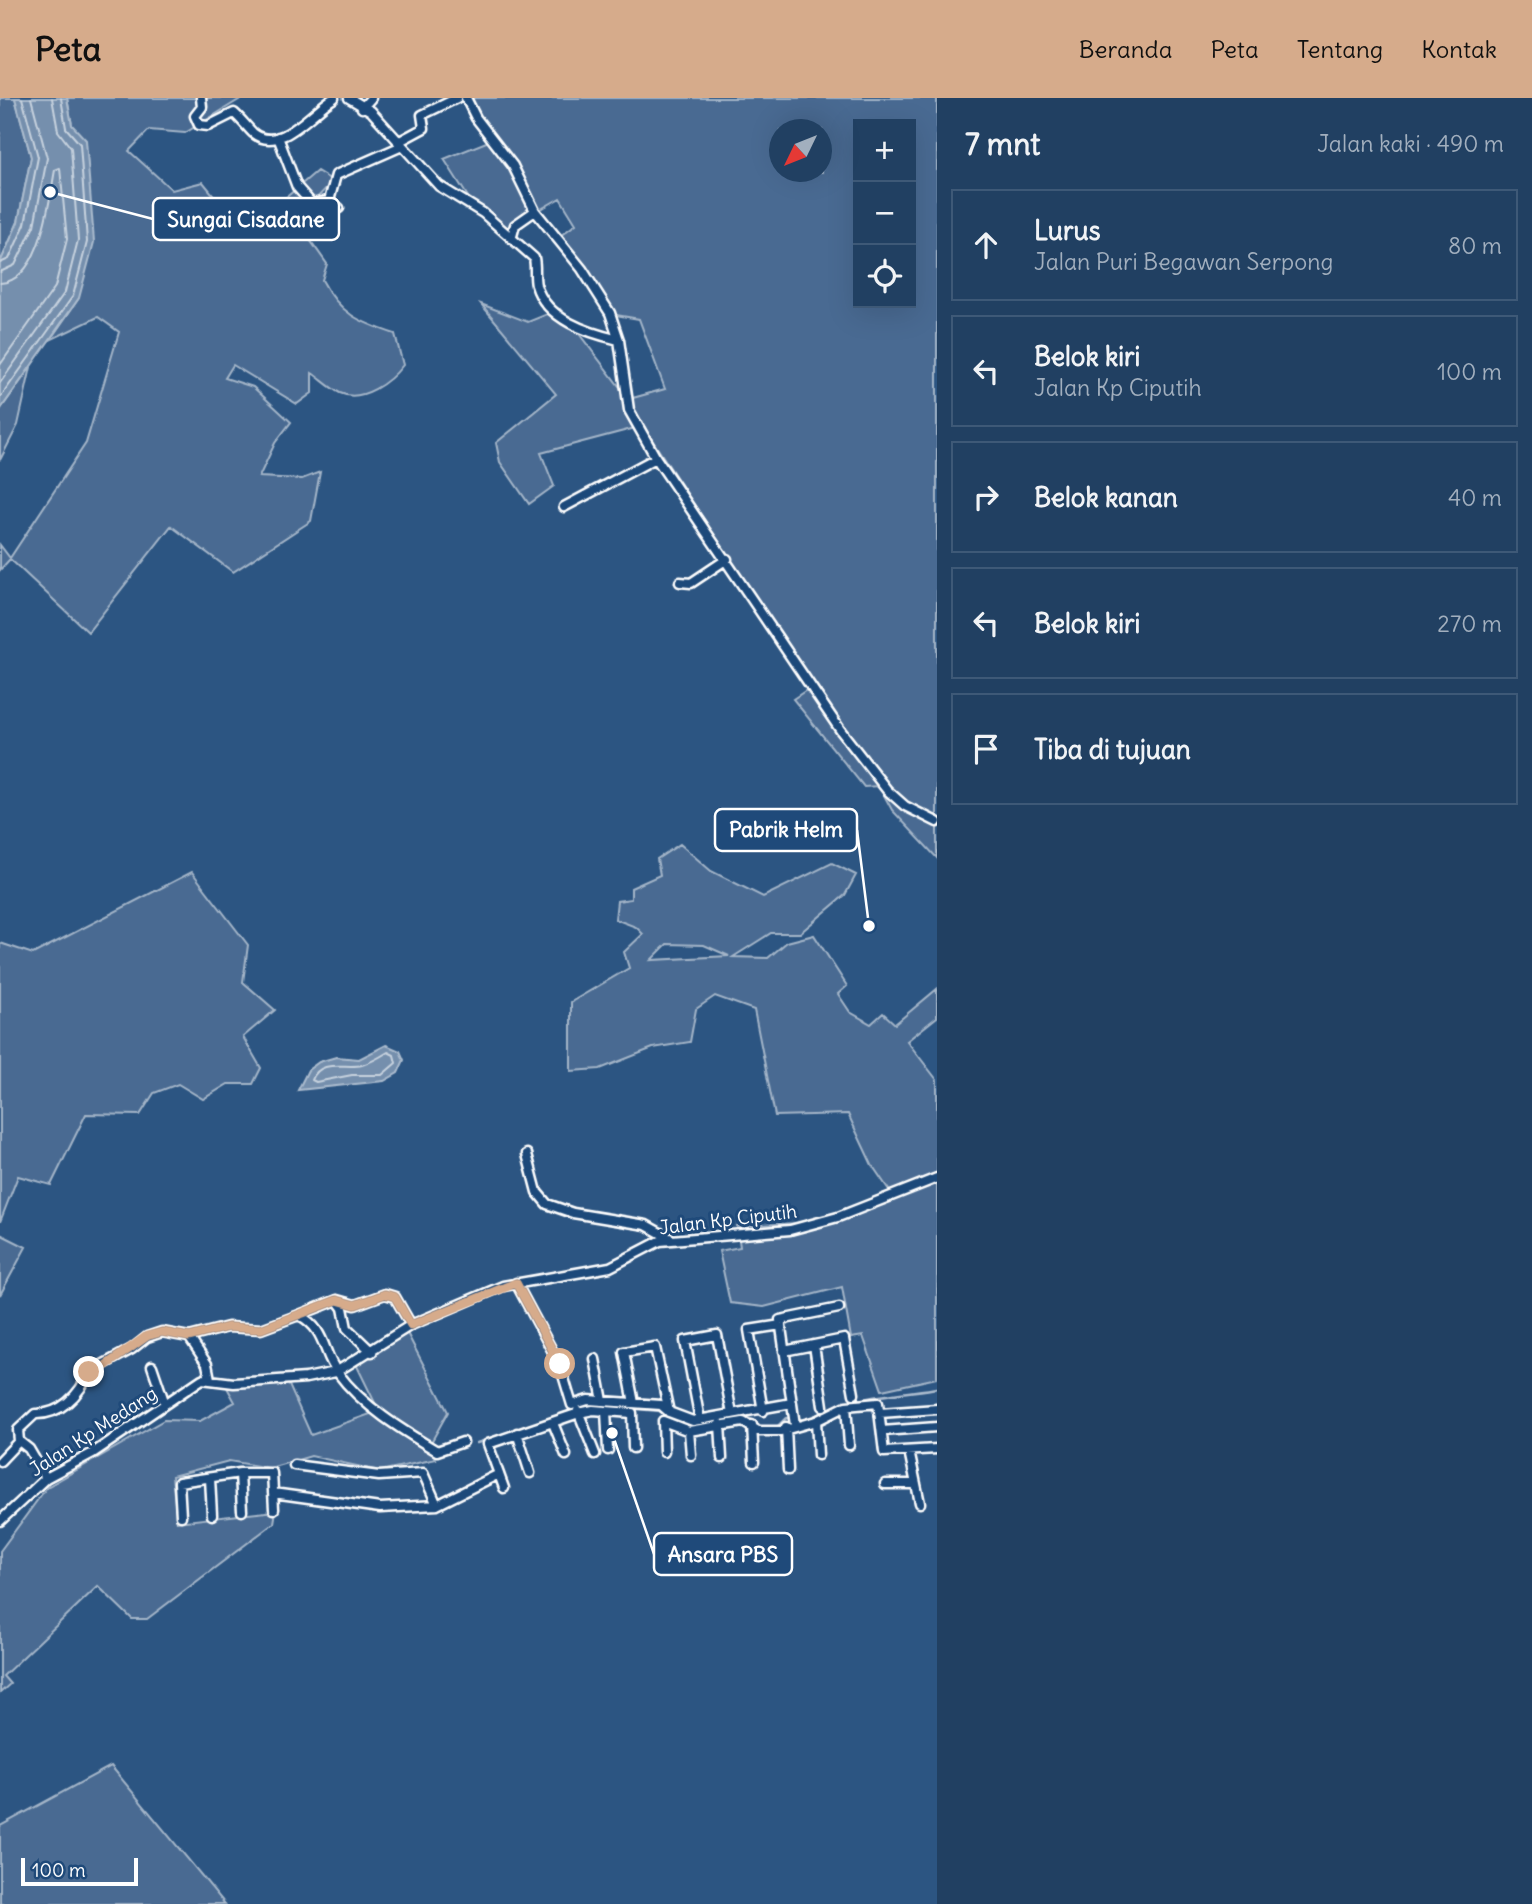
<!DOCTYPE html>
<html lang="id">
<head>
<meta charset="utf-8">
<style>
  body { margin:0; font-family:Delius,sans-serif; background:#2d4b6b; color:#f1f3f6 }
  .controls { position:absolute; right:21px; top:21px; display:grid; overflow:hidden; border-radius:0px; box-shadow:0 7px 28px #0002 }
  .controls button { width:63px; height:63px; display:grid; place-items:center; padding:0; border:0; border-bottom:2px solid #3e5977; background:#214062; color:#f1f3f6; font:35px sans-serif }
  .compass { position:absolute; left:769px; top:21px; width:63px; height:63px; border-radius:50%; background:#214062; box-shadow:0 7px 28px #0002; rotate:227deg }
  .scale { position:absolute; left:21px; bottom:18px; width:117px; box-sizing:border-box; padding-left:7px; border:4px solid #fff; border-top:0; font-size:19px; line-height:24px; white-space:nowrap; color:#fff; -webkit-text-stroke:5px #1f4a7a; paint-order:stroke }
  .stop { position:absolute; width:21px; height:21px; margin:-16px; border:5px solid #d6ab8b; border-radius:50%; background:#fff }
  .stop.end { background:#d6ab8b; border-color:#fff; box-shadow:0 2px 7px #0008 }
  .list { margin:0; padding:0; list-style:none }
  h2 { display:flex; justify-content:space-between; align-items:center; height:91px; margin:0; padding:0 28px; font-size:30px }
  h2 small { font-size:23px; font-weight:400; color:#a2afbe }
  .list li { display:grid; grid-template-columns:46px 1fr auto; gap:21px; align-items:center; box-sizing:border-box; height:112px; margin:0 14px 14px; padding:0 14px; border:2px solid #3e5977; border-radius:0px }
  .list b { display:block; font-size:26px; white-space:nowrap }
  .list p { margin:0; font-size:23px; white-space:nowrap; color:#a2afbe }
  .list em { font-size:23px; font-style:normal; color:#a2afbe }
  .icon { flex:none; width:38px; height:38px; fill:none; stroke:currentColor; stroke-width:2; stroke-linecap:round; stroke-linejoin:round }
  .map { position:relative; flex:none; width:937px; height:1806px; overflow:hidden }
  header { display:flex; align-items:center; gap:42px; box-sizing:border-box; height:98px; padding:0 35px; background:#d6ab8b; color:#111 }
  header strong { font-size:33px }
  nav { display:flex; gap:38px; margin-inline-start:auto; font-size:24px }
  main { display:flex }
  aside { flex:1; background:#214062 }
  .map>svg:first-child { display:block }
  .green { fill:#486b92; stroke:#a4b5c8; stroke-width:2; fill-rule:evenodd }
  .water { fill:#748fad; stroke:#acbcce; stroke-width:2 }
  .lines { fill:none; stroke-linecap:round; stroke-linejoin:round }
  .shore { stroke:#c7d2de; stroke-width:2 }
  .stream { stroke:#acbcce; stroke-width:2.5 }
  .minor-casing { stroke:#fff; stroke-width:13 }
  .minor { stroke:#1f4a7a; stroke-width:8 }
  .route { stroke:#d6ab8b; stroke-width:9 }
  .labels { text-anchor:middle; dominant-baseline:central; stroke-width:6; stroke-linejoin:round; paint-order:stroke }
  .street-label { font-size:19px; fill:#fff; stroke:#1f4a7a }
  .leader { fill:none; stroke:#fff; stroke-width:2.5 }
  .callout-dot { fill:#fff; stroke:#1f4a7a; stroke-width:2.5 }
  .callout { fill:#1f4a7a; stroke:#fff; stroke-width:2.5 }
  .callout-label { font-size:21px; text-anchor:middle; font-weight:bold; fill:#fff }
</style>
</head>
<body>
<header>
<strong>Peta</strong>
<nav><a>Beranda</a><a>Peta</a><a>Tentang</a><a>Kontak</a></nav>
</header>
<main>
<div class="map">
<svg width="937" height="1806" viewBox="0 0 937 1806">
  <rect width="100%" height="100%" fill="#2c5582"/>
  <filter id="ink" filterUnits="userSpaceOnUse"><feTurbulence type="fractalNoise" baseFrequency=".0143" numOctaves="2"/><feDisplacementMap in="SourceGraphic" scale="14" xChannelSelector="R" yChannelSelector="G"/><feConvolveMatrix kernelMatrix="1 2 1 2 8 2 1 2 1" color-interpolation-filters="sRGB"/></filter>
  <g filter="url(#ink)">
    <path class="green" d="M 0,0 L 15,0 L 31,59 L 18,124 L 0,165 Z
      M 67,0 L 242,0 L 185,35 L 149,32 L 129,53 L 172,92 L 203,84 L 241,131 L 269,114 L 317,73 L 333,83 L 296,122 L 327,166 L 322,182 C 340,216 359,224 395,236 L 403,267 C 390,284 362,305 340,295 C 330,290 321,281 312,275 L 312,295 L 297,306 L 233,267 L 225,280 L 253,289 L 291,324 L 275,345 L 259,379 L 302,381 L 320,374 L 311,423 L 233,474 L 171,428 L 88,534 L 10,461 L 0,472 L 0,447 L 10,460 L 86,345 L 119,234 L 98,219 L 50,242 L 79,200 L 72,27 Z
      M 470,0 L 937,0 L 937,760 L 892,712 L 879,688 L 864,689 L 793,601 L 808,591 L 775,531 L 643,328 L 541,355 L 554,388 L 529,406 L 500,364 L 496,345 L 556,296 L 481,206 L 528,224 L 560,211 L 629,301 L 665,291 L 639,221 L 616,217 L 560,138 L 576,126 L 560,100 L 500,135 L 470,102 L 444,61 L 494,41 ZM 858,26 L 911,26 L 911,205 L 858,205 ZM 780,32 L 822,32 L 822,74 L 780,74 Z
      M 31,269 L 18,327 L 0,362 L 0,312 Z
      M 680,746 L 711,773 L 763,799 L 832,765 L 856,777 L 845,797 L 800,835 L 771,835 L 733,859 L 768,860 L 787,844 L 814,837 L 847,888 L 838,896 L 850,914 L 871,926 L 883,915 L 895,926 L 937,891 L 937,919 L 907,943 L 937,982 L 937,1280 L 882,1292 L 863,1238 L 851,1240 L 842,1189 L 764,1209 L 730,1205 L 719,1153 L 740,1149 L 737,1128 L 822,1124 L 891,1095 L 872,1067 L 848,1016 L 775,1018 L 754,912 L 715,898 L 696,911 L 690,944 L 653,950 L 600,971 L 571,973 L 571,904 L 629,870 L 624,854 L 643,836 L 636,829 L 615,821 L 617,803 L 631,801 L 631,790 L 660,777 L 657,761 ZM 667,846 L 704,847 L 729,858 L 651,862 Z
      M 192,774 L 248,847 L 243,884 L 275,912 L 243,939 L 261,970 L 253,986 L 228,986 L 203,1001 L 178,986 L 154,995 L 140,1017 L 86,1016 L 51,1087 L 18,1078 L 0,1124 L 0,845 L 33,856 Z
      M 0,1136 L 26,1149 L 0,1197 Z
      M 407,1235 L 448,1314 L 429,1348 L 436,1361 L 380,1373 L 311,1358 L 270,1370 L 229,1363 L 172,1378 L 177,1424 L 276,1413 L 274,1425 L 147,1521 L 132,1521 L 98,1488 L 3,1578 L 10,1586 L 0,1595 L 0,1453 L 47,1389 L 164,1322 L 200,1323 L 235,1304 L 224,1284 L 285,1278 L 311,1337 L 379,1313 L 354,1262 Z
      M 111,1668 L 225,1806 L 0,1806 L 0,1728 Z"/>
    <path class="water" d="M 15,0 L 67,0 L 72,27 L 86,42 L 94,144 L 79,200 L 0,312 L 0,165 L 18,124 L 31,59 Z
      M 386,947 L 400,953 L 404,962 L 398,975 L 384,983 L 298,992 L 308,972 L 319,964 L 336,959 L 359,961 Z"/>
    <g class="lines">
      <path class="shore" d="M 0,165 L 9,161 L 25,126 L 38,59 L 22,0
        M 0,174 L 15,167 L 34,128 L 47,60 L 31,0
        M 0,185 C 41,183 49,103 55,72 L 60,70 L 67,141 L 55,189 L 0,267
        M 0,285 L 65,194 L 78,142 L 71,50 L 58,33 L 52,0
        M 0,300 L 73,198 L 87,144 L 80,46 L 66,30 L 61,0
        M 388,954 L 394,957 L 396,965 L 382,977 L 352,977 L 316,984 L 312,982 C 320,960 346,971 362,967 C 372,964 380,959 388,954 Z"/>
      <path class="stream" d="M 832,1311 C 844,1300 915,1294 937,1290
        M 718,1322 C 734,1321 750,1315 761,1329 L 777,1329 L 786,1320 L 806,1322 L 825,1313 L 827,1315
        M 477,1345 L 590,1307 L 660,1313 L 691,1328 L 708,1324"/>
      <defs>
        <path id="minor" d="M 201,0 L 202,9 L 195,18 L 199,27 L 208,28 L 234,15 C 241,21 246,28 253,35 C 280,57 313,12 334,0
          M 349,0 L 371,13 L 439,88 L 483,115 L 534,160 C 536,169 534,179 536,187 C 546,222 589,235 619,242
          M 466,0 L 476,20 L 513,68 L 535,113 L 582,171 L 610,215 L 619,242 L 629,312 L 656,360 L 841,633 L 887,692 L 905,708 L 937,724
          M 362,10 L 371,0
          M 278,39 L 297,89 L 312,106 L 329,103 L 339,110
          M 398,44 L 424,30 L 422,17 L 457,0
          M 329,103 L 336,77 L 402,48
          M 512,138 L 515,127 L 535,113
          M 564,409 L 656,360
          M 680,484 L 691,485 L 727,461
          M 527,1056 L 537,1094 L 547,1106 L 573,1115 L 646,1127 L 671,1141
          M 516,1185 L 560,1267 L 572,1307 L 588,1302 L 661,1307 L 669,1314 L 693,1323 L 792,1305
          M 337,1202 L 355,1207 L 385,1196 L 395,1199 L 411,1227
          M 299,1217 L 337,1202 L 343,1210 L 347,1230 L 372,1254
          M 189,1239 L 207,1266 L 210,1281
          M 814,1247 L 823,1308
          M 784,1253 L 844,1241 L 854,1296
          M 595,1261 L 603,1303
          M 152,1268 L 165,1306
          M 634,1305 L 624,1254 L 655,1249 L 669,1314
          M 846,1308 L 849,1347
          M 578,1313 L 595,1356
          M 606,1313 L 608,1352
          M 763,1313 L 749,1232 L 781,1227
          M 880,1315 L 937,1311
          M 700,1322 L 685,1243 L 717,1237 L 732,1316
          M 816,1323 L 818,1357
          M 553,1325 L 566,1357
          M 720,1326 L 722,1360
          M 752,1327 L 754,1364
          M 795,1327 L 780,1222 L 839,1210
          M 786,1329 L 788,1372
          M 689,1333 L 691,1357
          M 882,1333 L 937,1329
          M 517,1335 L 530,1375
          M 19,1343 L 29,1351 L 46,1380
          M 909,1353 L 920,1405
          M 664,1354 L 663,1323 L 689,1333 L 743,1324 L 758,1333 L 781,1333 L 816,1323 L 846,1308 L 878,1305 L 884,1354 L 937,1351
          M 0,1363 L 19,1343 L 18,1332 L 35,1316 C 60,1317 80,1297 89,1274 L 132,1251 L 147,1239 L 162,1234 L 189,1239 L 228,1229 L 261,1231 L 299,1217 C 327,1232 322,1255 338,1275 C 362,1308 402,1332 437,1353 L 463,1344
          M 294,1367 L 379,1378 L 423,1375 L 437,1407
          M 240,1375 L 242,1413
          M 210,1380 L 212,1417
          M 885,1386 L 916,1386
          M 504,1390 L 488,1346 L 579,1315 L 593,1312 L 632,1315 L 633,1350
          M 273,1395 L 380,1410 L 437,1407 L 499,1376
          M 181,1418 L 179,1384 L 240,1375 L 272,1375 L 274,1411
          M 0,1423 L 46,1380 L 93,1355 L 202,1281 L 234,1285 L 306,1280 L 336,1274 L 411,1227 L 503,1188 L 610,1169 L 660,1143 L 790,1132 L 838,1119 L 937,1080"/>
      </defs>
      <use href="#minor" class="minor-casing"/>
      <use href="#minor" class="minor"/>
    </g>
  </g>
  <g class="lines" filter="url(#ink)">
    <path class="route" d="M 89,1274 L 105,1268 L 147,1238 L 162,1234 L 189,1239 L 228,1229 L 261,1231 L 337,1202 L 355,1207 L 385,1196 L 395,1199 L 411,1227 L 516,1185 L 560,1266"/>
  </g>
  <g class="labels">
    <g class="street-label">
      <text transform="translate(728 1121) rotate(-7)">Jalan Kp Ciputih</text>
      <text transform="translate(93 1333) rotate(-33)">Jalan Kp Medang</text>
    </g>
  </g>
  <path class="leader" d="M50 94L153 121M869 828L857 732M612 1335L654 1456"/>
  <g class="callout-dot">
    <circle cx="50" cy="94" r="7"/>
    <circle cx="869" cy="828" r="7"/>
    <circle cx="612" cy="1335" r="7"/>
  </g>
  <g class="callout">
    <rect x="153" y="100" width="186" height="42" rx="7"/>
    <rect x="715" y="711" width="142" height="42" rx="7"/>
    <rect x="654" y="1435" width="138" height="42" rx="7"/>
  </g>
  <g class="callout-label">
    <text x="246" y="129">Sungai Cisadane</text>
    <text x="786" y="739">Pabrik Helm</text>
    <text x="723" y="1464">Ansara PBS</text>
  </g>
</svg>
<div class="controls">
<button>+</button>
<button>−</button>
<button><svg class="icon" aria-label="locate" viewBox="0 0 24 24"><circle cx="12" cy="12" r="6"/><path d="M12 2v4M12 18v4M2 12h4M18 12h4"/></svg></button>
</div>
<svg class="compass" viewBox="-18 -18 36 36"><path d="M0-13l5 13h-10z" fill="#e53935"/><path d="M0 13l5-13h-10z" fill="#a2afbe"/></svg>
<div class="scale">100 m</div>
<div class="stop" style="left:560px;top:1266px"></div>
<div class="stop end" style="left:89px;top:1274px"></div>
</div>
<aside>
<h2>7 mnt<small>Jalan kaki · 490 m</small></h2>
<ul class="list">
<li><svg class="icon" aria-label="ahead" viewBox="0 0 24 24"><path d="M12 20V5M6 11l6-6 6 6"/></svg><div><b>Lurus</b><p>Jalan Puri Begawan Serpong</p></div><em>80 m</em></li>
<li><svg class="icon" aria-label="left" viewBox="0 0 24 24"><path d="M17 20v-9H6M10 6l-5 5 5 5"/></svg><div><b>Belok kiri</b><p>Jalan Kp Ciputih</p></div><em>100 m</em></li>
<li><svg class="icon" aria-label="right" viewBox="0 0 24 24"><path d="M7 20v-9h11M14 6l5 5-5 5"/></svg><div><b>Belok kanan</b></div><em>40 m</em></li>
<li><svg class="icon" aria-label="left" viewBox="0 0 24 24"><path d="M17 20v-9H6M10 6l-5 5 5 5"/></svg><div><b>Belok kiri</b></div><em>270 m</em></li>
<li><svg class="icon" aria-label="arrive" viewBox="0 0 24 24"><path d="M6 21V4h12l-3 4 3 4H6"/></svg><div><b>Tiba di tujuan</b></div></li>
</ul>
</aside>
</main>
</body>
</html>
